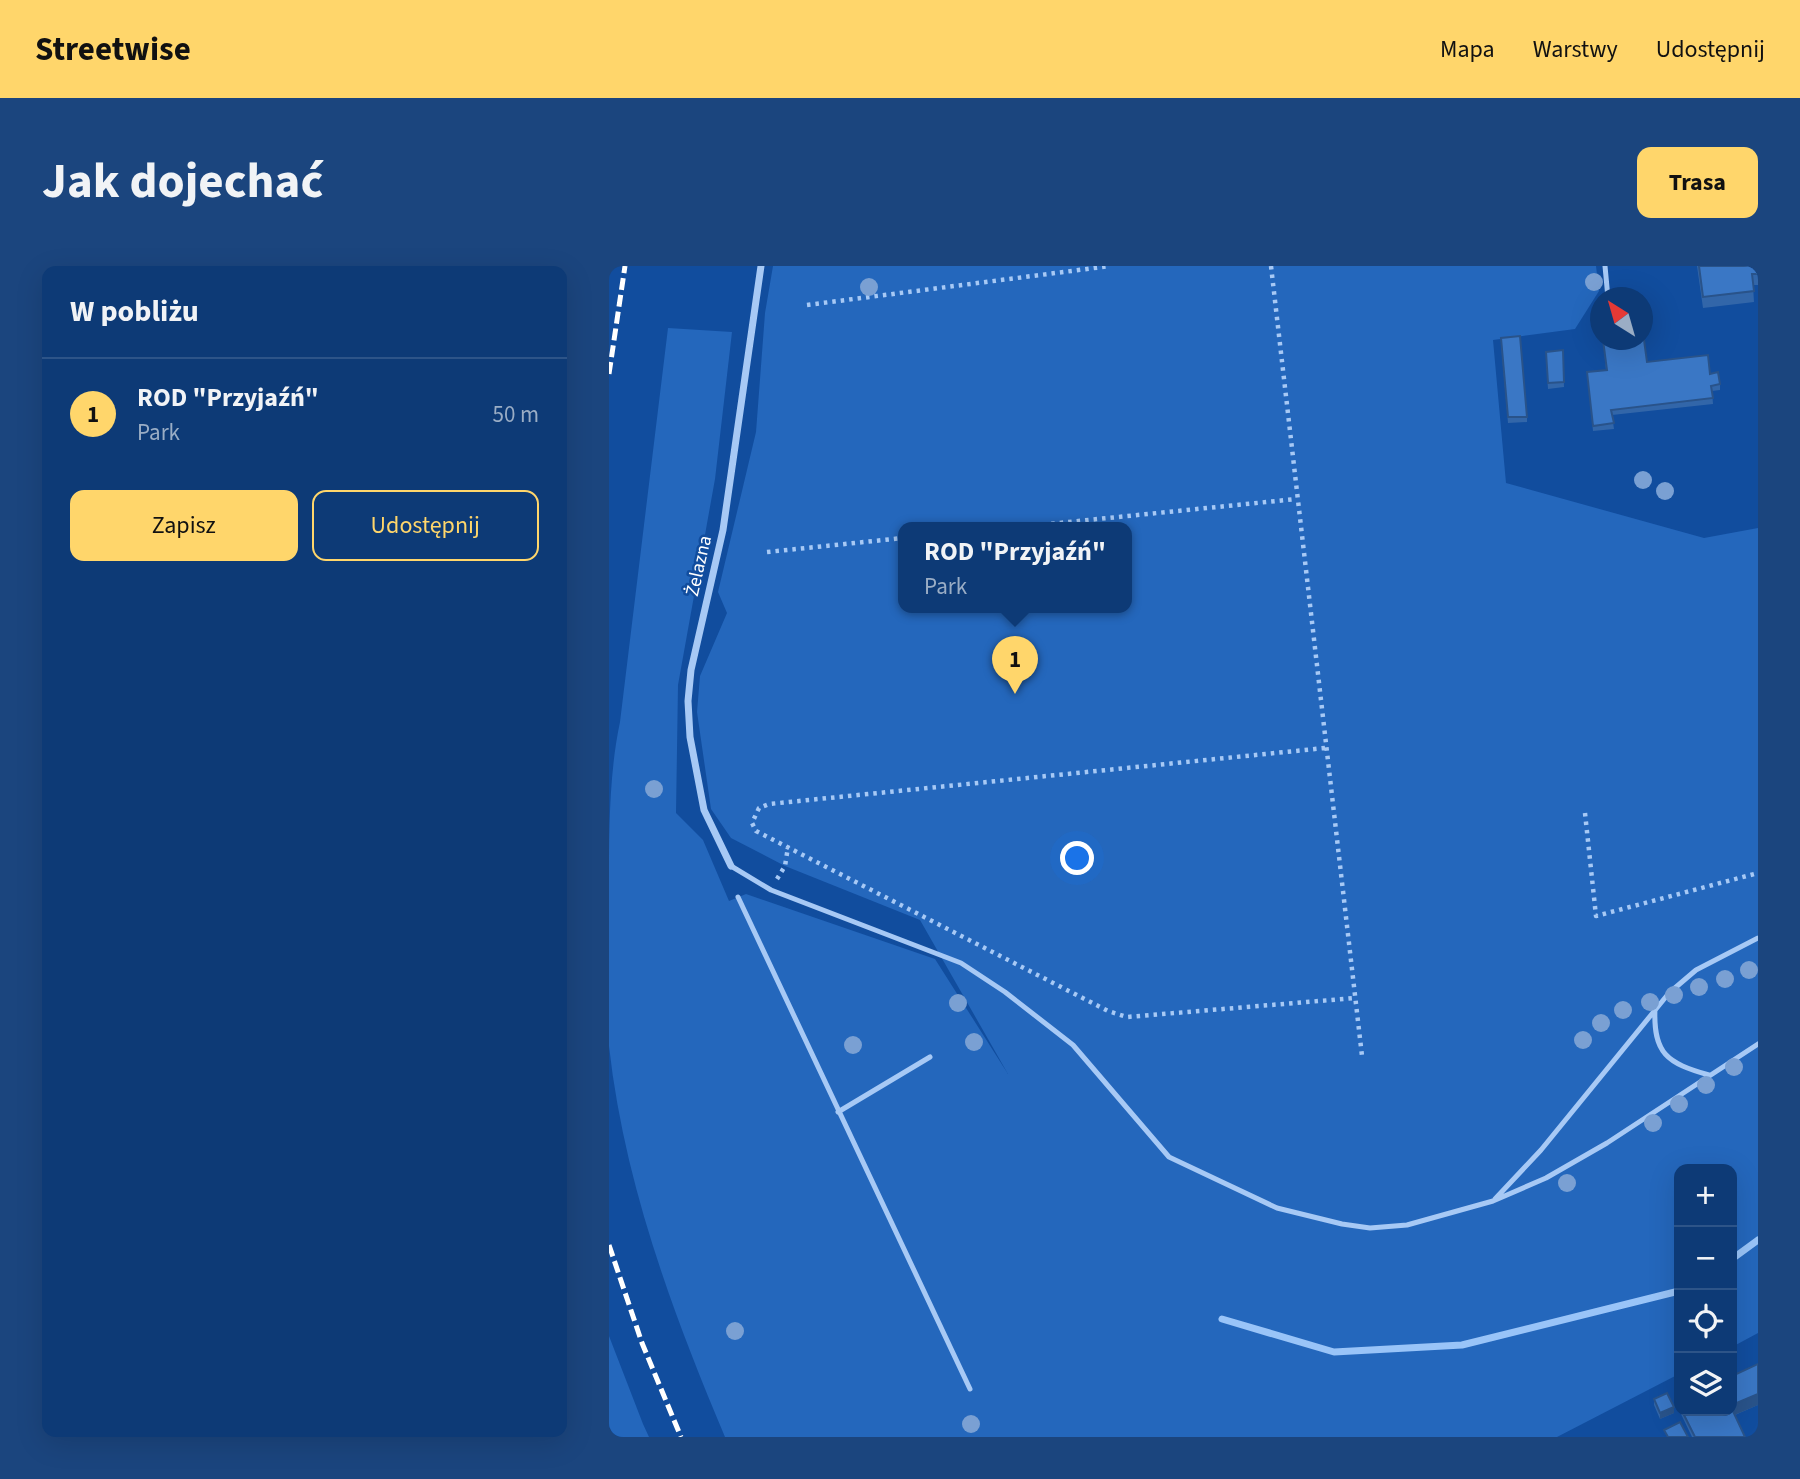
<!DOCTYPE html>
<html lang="pl">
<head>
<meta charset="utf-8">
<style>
  body { margin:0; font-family:"Source Sans 3",sans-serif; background:#1b457e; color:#f1f3f6 }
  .controls { position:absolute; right:21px; bottom:21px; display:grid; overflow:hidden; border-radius:14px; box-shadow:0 7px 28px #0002 }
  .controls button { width:63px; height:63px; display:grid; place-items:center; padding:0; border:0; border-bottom:2px solid #2d5488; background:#0d3a76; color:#f1f3f6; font:35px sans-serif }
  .compass { position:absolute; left:981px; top:21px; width:63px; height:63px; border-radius:50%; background:#0d3a76; box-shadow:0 7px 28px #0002; rotate:323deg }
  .you { position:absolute; left:469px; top:593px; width:24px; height:24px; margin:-18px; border:5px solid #fff; border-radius:50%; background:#1a73e8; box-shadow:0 0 0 10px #1a73e833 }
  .badge { display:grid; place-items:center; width:46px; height:46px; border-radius:50%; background:#ffd66b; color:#111; font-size:23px; font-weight:700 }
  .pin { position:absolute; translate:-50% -58px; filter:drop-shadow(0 2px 4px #0008) }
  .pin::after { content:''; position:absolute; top:37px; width:24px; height:21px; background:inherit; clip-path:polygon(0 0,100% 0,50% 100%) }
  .popup { position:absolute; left:289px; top:256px; width:234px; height:91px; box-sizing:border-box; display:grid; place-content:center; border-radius:14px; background:#0d3a76; filter:drop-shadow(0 2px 5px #0005); font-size:23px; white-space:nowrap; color:#9aadc5 }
  .popup b { font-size:26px; color:#f1f3f6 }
  .popup::after { content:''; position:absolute; left:50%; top:100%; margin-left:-14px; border:14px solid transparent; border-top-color:#0d3a76 }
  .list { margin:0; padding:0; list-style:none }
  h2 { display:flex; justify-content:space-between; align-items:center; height:91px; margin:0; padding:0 28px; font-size:30px }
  h2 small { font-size:23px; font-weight:400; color:#9aadc5 }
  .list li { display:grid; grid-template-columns:46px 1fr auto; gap:21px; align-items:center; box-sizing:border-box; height:112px; padding:0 28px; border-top:2px solid #2d5488 }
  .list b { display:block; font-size:26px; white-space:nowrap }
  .list p { margin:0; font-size:23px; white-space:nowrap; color:#9aadc5 }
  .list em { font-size:23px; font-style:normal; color:#9aadc5 }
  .actions { display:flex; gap:14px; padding:21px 28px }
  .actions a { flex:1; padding:16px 0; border:2px solid #ffd66b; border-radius:14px; text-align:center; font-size:24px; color:#ffd66b }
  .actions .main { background:#ffd66b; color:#111 }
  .icon { flex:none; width:38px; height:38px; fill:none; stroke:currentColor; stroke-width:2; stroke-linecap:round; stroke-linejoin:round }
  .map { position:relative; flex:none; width:1149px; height:1171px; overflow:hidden; border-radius:14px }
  header { display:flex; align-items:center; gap:42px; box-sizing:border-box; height:98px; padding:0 35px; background:#ffd66b; color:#111 }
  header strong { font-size:33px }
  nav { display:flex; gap:38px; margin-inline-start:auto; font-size:24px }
  .intro { display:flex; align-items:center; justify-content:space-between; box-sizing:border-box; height:168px; padding:0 42px }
  h1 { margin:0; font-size:49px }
  .button { padding:18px 32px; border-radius:14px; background:#ffd66b; color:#111; font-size:24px; font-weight:700 }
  main { display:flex; gap:42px; padding:0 42px }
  aside { flex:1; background:#0d3a76; border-radius:14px; box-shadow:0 7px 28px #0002 }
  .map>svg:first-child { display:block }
  .green { fill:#2467bc; fill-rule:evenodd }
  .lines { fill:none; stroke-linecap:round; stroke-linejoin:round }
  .stream { stroke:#99c4f8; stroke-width:7 }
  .path { stroke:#a7c9f5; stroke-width:4.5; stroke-dasharray:3.5 5; stroke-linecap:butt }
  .lane { stroke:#a7c9f5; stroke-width:5 }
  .street { stroke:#a7c9f5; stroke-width:7 }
  .rail { stroke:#fff; stroke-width:5; stroke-dasharray:12 5; stroke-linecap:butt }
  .tree { fill:#7aa0d3 }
  .wall { fill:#3266a9 }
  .shaded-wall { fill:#29538a }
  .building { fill:#3a77c5; stroke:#29538a; stroke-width:2 }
  .labels { text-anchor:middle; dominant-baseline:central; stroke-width:5; stroke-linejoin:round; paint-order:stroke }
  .street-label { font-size:19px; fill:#fff; stroke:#114d9e }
</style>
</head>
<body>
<header>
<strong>Streetwise</strong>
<nav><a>Mapa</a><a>Warstwy</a><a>Udostępnij</a></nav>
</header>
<div class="intro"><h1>Jak dojechać</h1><a class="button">Trasa</a></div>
<main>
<aside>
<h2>W pobliżu<small></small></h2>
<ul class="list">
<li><span class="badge">1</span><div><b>ROD &quot;Przyjaźń&quot;</b><p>Park</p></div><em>50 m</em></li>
</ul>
<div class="actions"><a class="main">Zapisz</a><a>Udostępnij</a></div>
</aside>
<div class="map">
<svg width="1149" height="1171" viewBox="0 0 1149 1171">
  <rect width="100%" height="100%" fill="#114d9e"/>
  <path class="green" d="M 164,0 L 987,0 L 990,25 L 966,63 L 884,74 L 897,217 L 1095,272 L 1149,262 L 1149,1067 L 1123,1081 L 1123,903 L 1070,903 L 1070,1108 L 948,1171 L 116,1171 C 63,1045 15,916 0,780 C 0,728 0,672 0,620 C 0,567 0,507 11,456 L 59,62 L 123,66 L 106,213 L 69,419 L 67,547 L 94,574 L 120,635 L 137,628 L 326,693 L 399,808 L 311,654 L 176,600 L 122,572 L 102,543 L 88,446 L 91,410 L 118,347 L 109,326 L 147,166 L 156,47 ZM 294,262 L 518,262 L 518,342 L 294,342 Z
    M 0,1070 L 34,1158 L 40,1171 L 0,1171 Z"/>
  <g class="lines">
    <path class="stream" d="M 1123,993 L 1149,974
      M 613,1053 L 725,1086 L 853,1079 L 1070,1025"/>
    <path class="path" d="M 662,0 L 753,790
      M 198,39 L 501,0
      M 400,262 L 687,233
      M 158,286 L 294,272
      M 716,482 L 160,538 L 150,542 L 143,557 L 147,565 L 499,745 L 518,751 L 746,732
      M 976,547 L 987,650 L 1149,607
      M 168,613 L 176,600 L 179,581"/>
    <path class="lane" d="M 996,0 L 999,32
      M 122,600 L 162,624 L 352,697 L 396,726 L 464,779 L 560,891 L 668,942 L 733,958 L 761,962 L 798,959 L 884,935 L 937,912 L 998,877 L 1149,778
      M 129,631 L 361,1123
      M 1046,742 C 1044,788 1058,797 1100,809
      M 229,846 L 321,791
      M 886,933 L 932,884 L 1060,727 L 1087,704 L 1149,672"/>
    <path class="street" d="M 122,600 L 95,544 L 81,471 L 79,435 L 82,404 L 114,264 L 152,0"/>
    <path class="rail" d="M 0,108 L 16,0
      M 0,979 L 33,1077 L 72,1171"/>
  </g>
  <g class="tree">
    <circle cx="985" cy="16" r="9"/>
    <circle cx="260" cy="21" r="9"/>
    <circle cx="1034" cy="214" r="9"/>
    <circle cx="1056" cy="225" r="9"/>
    <circle cx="45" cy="523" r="9"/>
    <circle cx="1140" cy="704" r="9"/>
    <circle cx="1116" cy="713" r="9"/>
    <circle cx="1090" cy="721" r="9"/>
    <circle cx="1065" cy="729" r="9"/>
    <circle cx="1041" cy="736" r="9"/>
    <circle cx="349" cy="737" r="9"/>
    <circle cx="1014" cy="744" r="9"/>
    <circle cx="992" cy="757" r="9"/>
    <circle cx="974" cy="774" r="9"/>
    <circle cx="365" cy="776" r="9"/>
    <circle cx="244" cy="779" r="9"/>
    <circle cx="1125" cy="801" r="9"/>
    <circle cx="1097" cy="819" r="9"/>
    <circle cx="1070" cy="838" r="9"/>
    <circle cx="1044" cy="857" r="9"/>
    <circle cx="958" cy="917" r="9"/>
    <circle cx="126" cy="1065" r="9"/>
    <circle cx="362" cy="1158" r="9"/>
  </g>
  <path class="wall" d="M 1088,0 L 1149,0 L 1149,19 L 1144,19 L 1145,36 L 1094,42 Z
    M 994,74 L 1033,74 L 1038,96 L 1101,108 L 1111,118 L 1111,124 L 1103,125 L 1104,138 L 1003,149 L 1005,163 L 984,165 L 978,106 L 997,104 Z
    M 892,78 L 918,151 L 918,156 L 899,157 Z
    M 954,84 L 955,121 L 939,123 L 937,92 Z
    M 1123,1110 L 1149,1139 L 1126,1149 L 1136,1171 L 1083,1171 L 1072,1148 L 1072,1145 L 1123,1145 Z
    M 1045,1133 L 1065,1147 L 1051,1153 L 1045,1139 Z"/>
  <path class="shaded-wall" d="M 1149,1128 L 1149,1139 L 1123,1150 L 1123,1139 Z
    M 1065,1141 L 1065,1147 L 1051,1153 L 1051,1147 Z"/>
  <path class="building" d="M 1090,0 L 1149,0 L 1149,8 L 1143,8 L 1145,25 L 1094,31 Z
    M 1033,59 L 1038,96 L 1099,89 L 1101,108 L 1109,106 L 1111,118 L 1102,120 L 1104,132 L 1002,144 L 1005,157 L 984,160 L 978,106 L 998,104 L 994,74 L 1033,74 Z
    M 911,70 L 918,151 L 899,151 L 892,72 Z
    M 954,84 L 955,116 L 939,117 L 937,86 Z
    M 1149,1098 L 1149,1128 L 1123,1139 L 1123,1110 Z
    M 1058,1127 L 1065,1141 L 1051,1147 L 1045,1133 Z
    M 1123,1143 L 1136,1171 L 1086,1171 L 1073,1145 L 1123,1145 Z
    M 1071,1156 L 1079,1171 L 1059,1171 L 1055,1164 Z"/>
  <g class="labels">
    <g class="street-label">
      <text transform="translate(90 300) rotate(-77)">Żelazna</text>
    </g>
  </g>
</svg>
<div class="controls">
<button>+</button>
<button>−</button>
<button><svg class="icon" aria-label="locate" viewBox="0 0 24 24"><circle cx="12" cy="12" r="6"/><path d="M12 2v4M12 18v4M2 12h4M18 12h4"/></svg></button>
<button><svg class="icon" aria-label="layers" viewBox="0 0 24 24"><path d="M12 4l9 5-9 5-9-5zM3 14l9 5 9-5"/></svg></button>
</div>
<svg class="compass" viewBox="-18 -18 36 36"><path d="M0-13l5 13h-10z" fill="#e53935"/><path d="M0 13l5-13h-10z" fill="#9aadc5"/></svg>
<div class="you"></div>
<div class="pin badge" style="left:406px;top:428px">1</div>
<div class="popup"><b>ROD &quot;Przyjaźń&quot;</b>Park</div>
</div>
</main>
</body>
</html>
